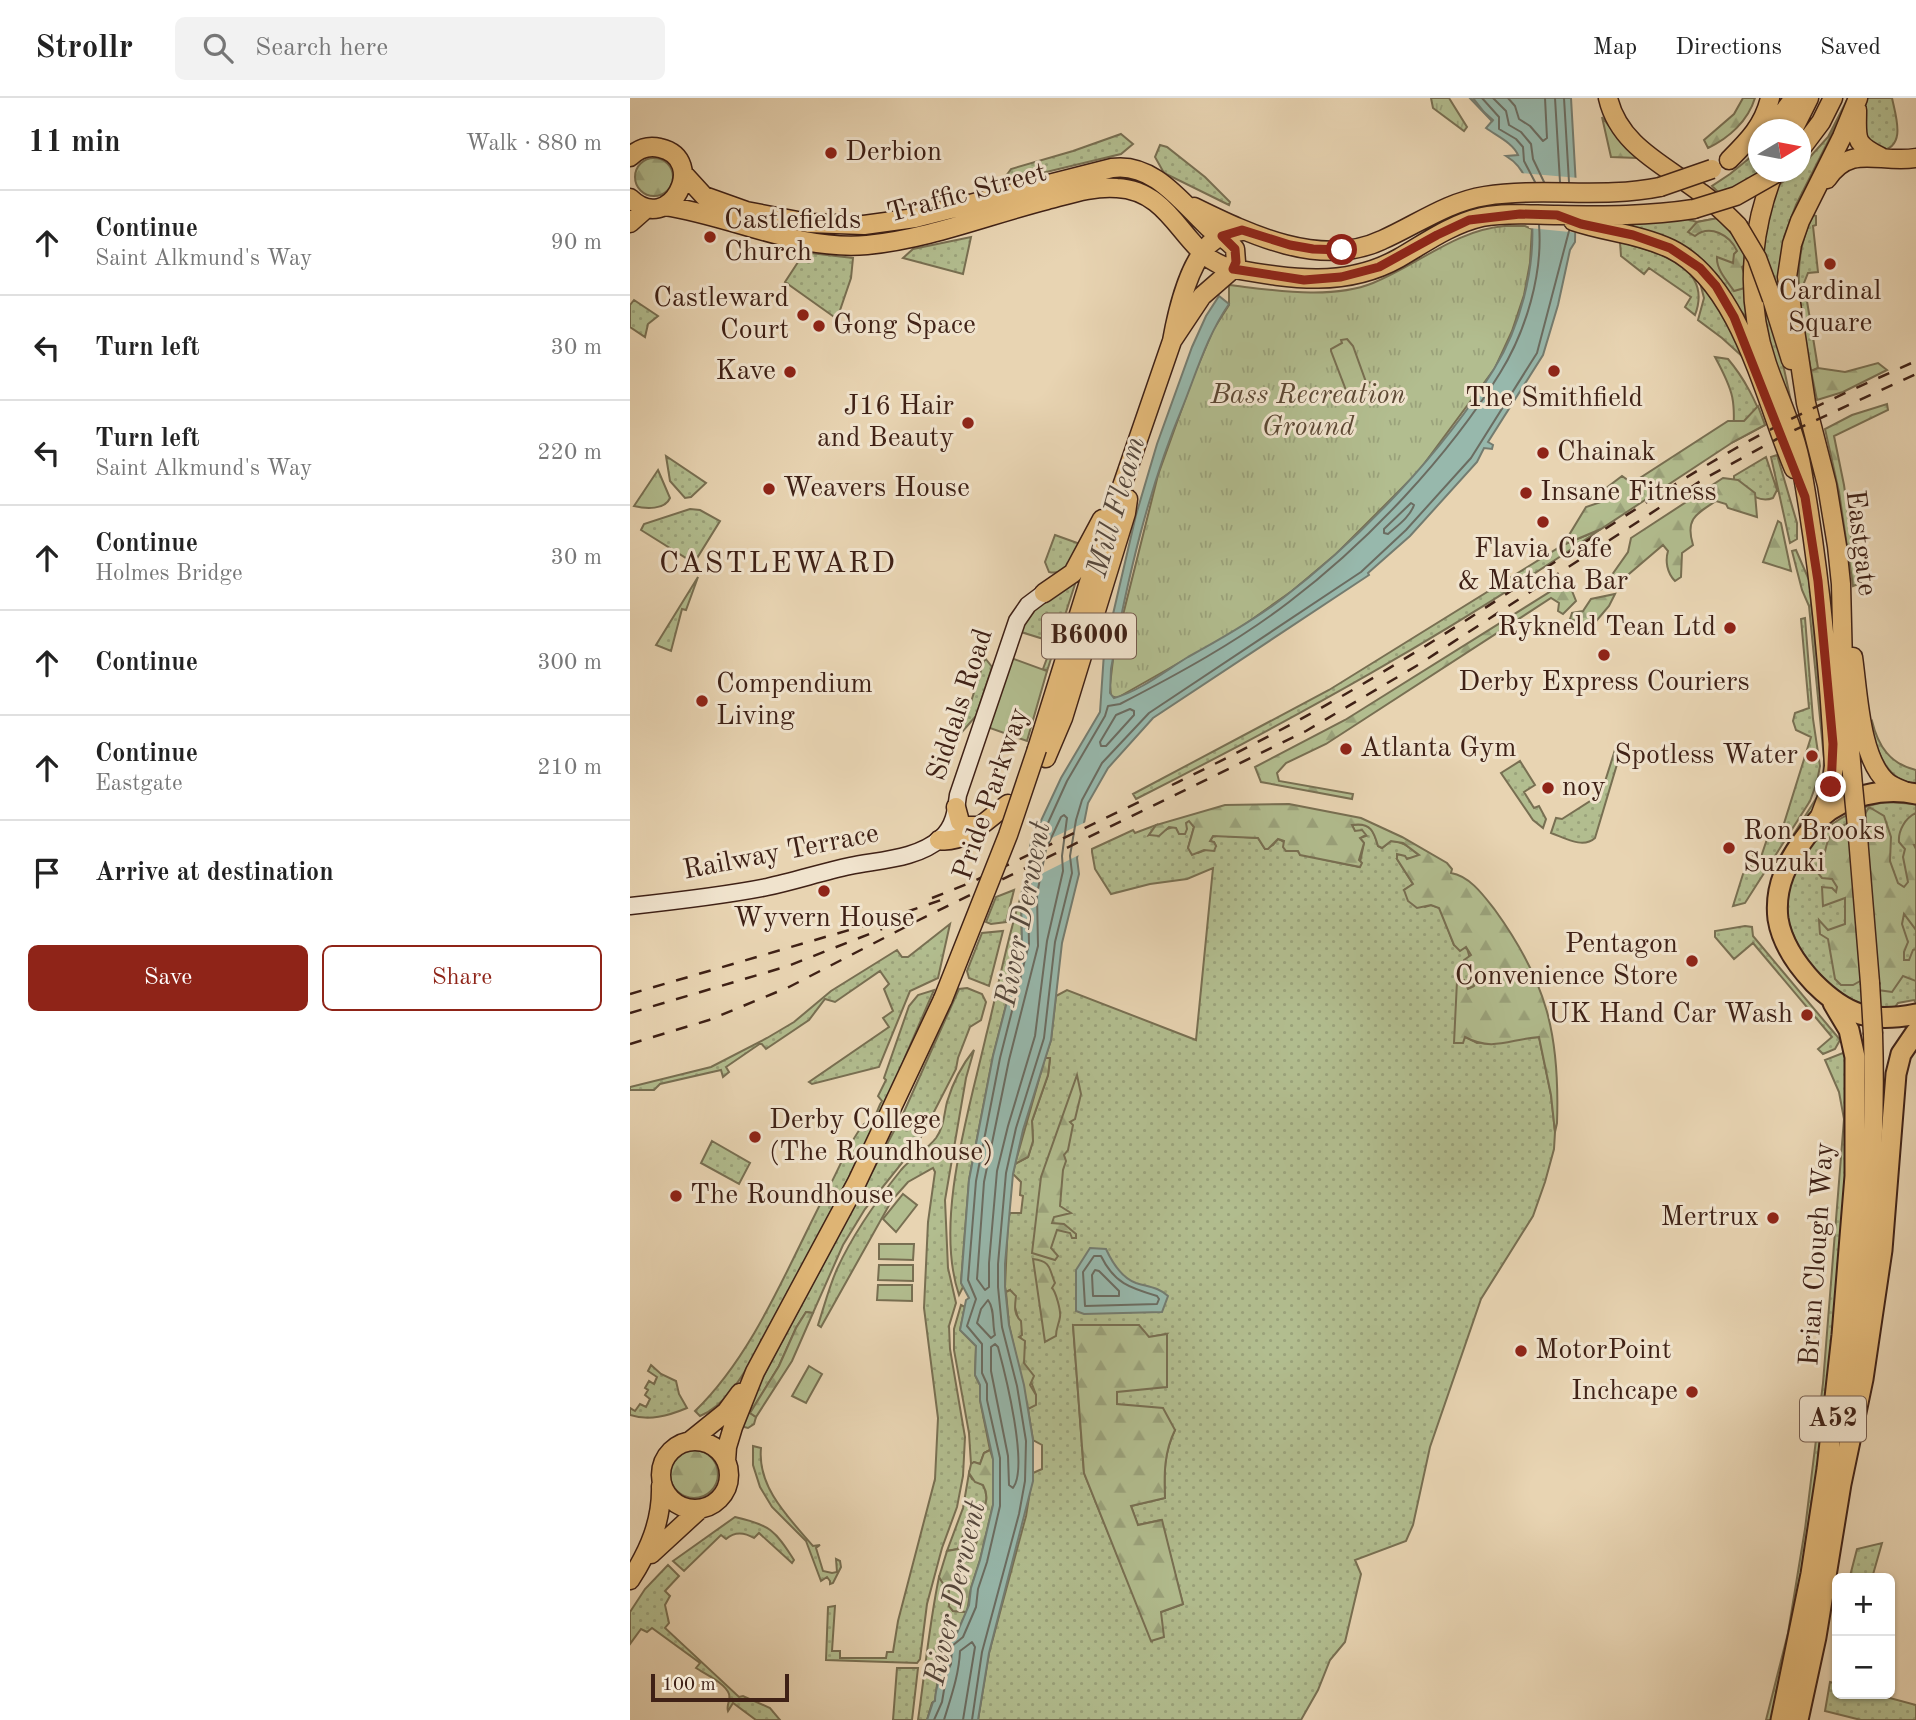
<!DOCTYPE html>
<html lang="en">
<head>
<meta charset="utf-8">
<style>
  body { margin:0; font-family:"Old Standard TT",serif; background:#f2f2f2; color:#222 }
  .controls { position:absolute; right:21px; bottom:21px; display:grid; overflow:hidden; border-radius:10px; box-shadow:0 2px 5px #0004 }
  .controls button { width:63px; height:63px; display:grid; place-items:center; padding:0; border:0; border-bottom:2px solid #e0e0e0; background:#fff; color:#222; font:35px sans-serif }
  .compass { position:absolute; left:1118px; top:21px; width:63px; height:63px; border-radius:50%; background:#fff; box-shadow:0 2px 5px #0004; rotate:80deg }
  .scale { position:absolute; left:21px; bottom:18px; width:138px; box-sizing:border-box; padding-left:7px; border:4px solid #3f2116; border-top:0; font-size:19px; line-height:24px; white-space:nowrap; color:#3f2116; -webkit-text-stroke:5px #f0e3cd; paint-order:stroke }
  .stop { position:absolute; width:21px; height:21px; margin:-16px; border:5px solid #8f2418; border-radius:50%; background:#fff }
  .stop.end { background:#8f2418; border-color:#fff; box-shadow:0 2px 7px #0008 }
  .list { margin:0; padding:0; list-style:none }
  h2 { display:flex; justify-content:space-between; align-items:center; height:91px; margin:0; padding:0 28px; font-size:30px }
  h2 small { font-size:23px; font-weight:400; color:#767676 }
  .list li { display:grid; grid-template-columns:46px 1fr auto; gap:21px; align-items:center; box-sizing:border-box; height:105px; padding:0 28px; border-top:2px solid #e0e0e0 }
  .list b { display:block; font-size:26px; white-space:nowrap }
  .list p { margin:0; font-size:23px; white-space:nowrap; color:#767676 }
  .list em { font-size:23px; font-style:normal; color:#767676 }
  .actions { display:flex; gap:14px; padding:21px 28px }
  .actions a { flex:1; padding:16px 0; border:2px solid #8f2418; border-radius:10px; text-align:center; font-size:24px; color:#8f2418 }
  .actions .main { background:#8f2418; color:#fff }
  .icon { flex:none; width:38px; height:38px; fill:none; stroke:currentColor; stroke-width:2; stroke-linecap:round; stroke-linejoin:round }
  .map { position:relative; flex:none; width:1286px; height:1622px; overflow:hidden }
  header { display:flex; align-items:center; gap:42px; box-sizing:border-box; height:98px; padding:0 35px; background:#fff; border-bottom:2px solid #e0e0e0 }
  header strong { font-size:33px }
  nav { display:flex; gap:38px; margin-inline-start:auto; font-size:24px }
  .search { width:490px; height:63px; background:#f2f2f2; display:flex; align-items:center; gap:18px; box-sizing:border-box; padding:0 24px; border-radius:10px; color:#767676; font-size:26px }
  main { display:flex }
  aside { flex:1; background:#fff }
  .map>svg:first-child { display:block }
  .grass { fill:url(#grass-dots); stroke:#786f52; stroke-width:2; fill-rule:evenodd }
  .forest { fill:url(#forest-firs); stroke:#786f52; stroke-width:2 }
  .park { fill:url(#park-tufts); stroke:#786f52; stroke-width:2 }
  .garden { fill:#b2bd8f; stroke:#786f52; stroke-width:2 }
  .water { fill:#97b8ac; stroke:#747c70; stroke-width:2 }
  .pier { fill:#e8d4b2 }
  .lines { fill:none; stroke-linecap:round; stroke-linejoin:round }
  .shore { stroke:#6b6c61; stroke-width:2 }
  .stream { stroke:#747c70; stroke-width:2.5 }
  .secondary-casing { stroke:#3f2116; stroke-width:19 }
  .primary-casing { stroke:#3f2116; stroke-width:21 }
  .highway-casing { stroke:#3f2116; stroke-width:23 }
  .secondary { stroke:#f0e3cd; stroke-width:16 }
  .primary { stroke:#e4ba79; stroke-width:18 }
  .highway { stroke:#e4ba79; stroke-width:19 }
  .rail { stroke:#3f2116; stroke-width:2.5; stroke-dasharray:12 12; stroke-linecap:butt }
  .primary-bridge-casing { stroke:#3f2116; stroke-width:21; stroke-linecap:butt }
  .primary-bridge { stroke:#e4ba79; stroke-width:18 }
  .route { stroke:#8f2418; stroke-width:9 }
  .poi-dot { fill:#8f2418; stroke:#f0e3cd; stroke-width:2.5 }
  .labels { text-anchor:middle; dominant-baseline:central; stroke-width:6; stroke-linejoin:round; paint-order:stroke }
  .shield { fill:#f0e3cd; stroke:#745b4d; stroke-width:2 }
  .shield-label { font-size:26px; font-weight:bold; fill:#3f2116 }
  .poi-label { font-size:28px; fill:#3f2116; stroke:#f0e3cd; text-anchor:start }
  .street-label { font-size:28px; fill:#3f2116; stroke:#f0e3cd }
  .park-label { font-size:28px; font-style:italic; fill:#5c4834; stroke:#f0e3cd }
  .water-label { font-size:30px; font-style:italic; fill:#55473c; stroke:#f0e3cd }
  .neighbourhood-label { font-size:30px; letter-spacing:2px; fill:#3f2116; stroke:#f0e3cd }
</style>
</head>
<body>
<header>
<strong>Strollr</strong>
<div class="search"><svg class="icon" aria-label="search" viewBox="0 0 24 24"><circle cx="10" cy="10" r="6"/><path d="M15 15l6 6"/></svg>Search here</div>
<nav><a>Map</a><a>Directions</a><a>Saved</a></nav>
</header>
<main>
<aside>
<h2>11 min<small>Walk · 880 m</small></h2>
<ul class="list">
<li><svg class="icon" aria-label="ahead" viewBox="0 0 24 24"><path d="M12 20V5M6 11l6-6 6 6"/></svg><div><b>Continue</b><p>Saint Alkmund's Way</p></div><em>90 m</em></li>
<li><svg class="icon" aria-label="left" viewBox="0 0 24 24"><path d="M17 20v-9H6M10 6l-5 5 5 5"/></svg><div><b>Turn left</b></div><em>30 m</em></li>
<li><svg class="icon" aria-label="left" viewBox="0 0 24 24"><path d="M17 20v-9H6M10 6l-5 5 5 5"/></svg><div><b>Turn left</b><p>Saint Alkmund's Way</p></div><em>220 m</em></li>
<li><svg class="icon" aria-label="ahead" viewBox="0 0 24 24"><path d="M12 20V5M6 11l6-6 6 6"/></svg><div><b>Continue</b><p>Holmes Bridge</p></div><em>30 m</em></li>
<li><svg class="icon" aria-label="ahead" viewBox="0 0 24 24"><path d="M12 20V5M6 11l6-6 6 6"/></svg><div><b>Continue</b></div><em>300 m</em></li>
<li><svg class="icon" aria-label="ahead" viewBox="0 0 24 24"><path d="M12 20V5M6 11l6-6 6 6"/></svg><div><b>Continue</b><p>Eastgate</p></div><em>210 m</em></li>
<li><svg class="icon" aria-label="arrive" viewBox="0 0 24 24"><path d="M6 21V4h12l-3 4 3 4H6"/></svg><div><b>Arrive at destination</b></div></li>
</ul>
<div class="actions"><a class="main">Save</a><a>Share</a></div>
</aside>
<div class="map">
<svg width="1286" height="1622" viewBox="0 0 1286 1622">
  <defs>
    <pattern id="grass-dots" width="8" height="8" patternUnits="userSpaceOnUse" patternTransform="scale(1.75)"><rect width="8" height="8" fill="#b2bd8f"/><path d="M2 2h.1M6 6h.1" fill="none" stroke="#9aa27b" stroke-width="1.8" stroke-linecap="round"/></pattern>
    <pattern id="forest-firs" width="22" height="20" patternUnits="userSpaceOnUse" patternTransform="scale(1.75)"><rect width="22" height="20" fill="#b2bd8f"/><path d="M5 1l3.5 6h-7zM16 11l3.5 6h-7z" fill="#9aa27b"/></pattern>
    <pattern id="park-tufts" width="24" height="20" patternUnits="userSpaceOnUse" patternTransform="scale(1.75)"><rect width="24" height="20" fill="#b2bd8f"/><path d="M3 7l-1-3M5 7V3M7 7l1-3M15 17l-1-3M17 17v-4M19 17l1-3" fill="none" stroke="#9aa27b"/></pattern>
  </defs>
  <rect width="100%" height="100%" fill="#e8d4b2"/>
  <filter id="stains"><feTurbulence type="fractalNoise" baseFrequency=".00286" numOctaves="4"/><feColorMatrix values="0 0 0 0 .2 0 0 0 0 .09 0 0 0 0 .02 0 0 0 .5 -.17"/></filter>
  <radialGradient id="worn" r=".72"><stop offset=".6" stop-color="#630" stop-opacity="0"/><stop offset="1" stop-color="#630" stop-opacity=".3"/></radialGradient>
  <path class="grass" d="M 1218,0 L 1220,0 L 1166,107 L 1154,139 L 1149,176 L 1150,202 L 1130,150 L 1146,89 L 1166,74 L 1170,74 L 1171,69 L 1198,39 Z
    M 1237,0 L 1262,0 C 1266,19 1277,50 1249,53 L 1231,34 Z
    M 491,36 L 503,46 L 491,56 L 379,83 L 376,78 L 381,71 L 443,53 Z
    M 530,47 L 537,49 L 575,79 L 600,104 L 599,107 L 534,75 L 525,59 Z
    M 1128,53 L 1128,74 L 1134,74 L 1091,97 L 1082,88 L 1100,76 Z
    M 1183,117 L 1186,118 L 1186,127 L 1183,128 L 1188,174 L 1178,175 L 1174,185 L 1188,270 L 1181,273 C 1173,222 1157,167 1183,117 Z
    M 1088,120 L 1121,163 L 1119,222 L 1105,207 L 1087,177 L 1061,154 L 1036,142 L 990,127 L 990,121 L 1057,121 L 1067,124 Z
    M 341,139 L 333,176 L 273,160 L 283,151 Z
    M 990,144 C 1025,154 1084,167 1065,217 L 1055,209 L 1061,199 L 1019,170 L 1014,176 L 991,158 Z
    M 180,155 L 223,160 L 221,180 L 207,221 L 155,184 L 172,158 Z
    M 1068,177 L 1107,240 L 1114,260 L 1092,240 L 1068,222 L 1074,200 Z
    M 1133,196 L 1153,266 L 1163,313 C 1150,280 1127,232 1133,196 Z
    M 4,202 L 28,218 L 18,226 L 15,239 L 0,229 L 0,207 Z
    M 1085,259 L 1098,261 C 1115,281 1125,302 1135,327 L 1103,344 C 1105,301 1105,296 1085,259 Z
    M 1147,357 L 1167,425 L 1167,441 L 1160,445 L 1141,359 Z
    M 36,358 L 76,385 L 61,399 L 55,400 L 40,383 Z
    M 1136,359 L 1147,392 L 1143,400 C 1128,406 1116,393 1104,384 L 1104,378 Z
    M 60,411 L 70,412 L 90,423 L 64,465 L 11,432 L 14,426 Z
    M 971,431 C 823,533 666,620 506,701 L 503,696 L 699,592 L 933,447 Z
    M 425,437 L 453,447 C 445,459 436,478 419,474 L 415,464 Z
    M 1166,452 L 1179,482 L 1197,673 L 1187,707 L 1145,772 L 1142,771 L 1187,699 L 1193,682 L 1194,661 L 1179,508 L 1172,492 L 1162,453 Z
    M 68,479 L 56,512 L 52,511 L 41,553 L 26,547 Z
    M 447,480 L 417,573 L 413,571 L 423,544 L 391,534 C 399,508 426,495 447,480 Z
    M 1175,520 L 1183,621 L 1190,668 L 1187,684 L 1180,703 L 1115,805 L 1103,808 L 1113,776 L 1120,771 L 1123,757 L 1131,759 L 1138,738 L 1146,741 L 1151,735 L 1181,639 L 1166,632 L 1163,623 L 1165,615 L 1179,610 L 1171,521 Z
    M 355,560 L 362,569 L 346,618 L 331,635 Z
    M 1242,623 C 1248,648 1260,666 1286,672 L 1286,687 C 1254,681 1248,653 1239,626 Z
    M 985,652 L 991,653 L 965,740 C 953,751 935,740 921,735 L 926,720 L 932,721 L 971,696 Z
    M 890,663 L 905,687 L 894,694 L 904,710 L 909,708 L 916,721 L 913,730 L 903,722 L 871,675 Z
    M 1257,704 L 1286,706 L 1286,905 L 1284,902 L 1268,905 L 1265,909 C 1231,912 1209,898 1187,873 C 1171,854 1157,833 1157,807 C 1156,754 1208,710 1257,704 Z
    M 559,722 L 564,729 L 558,750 L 568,755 L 586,748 L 584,744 L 580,743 L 584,737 L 628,740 L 635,751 L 643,747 L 648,741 C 655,743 660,750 667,753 C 687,762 708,764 729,769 L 734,745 L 730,740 L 736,738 L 725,734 L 722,727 C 741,724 744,733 748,748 L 752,750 L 761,743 C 773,743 780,750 789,757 L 786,760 L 767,761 L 783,786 L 774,792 L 795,809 L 801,807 L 810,810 L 824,847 L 836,849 C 839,853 845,884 844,888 L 838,891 L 834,938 L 847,945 L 909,939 L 921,997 L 925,1034 L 924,1051 L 915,1084 L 903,1118 L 851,1201 L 800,1349 L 783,1427 L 776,1443 L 725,1462 L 731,1476 L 715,1544 L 700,1562 L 688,1592 L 671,1622 L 348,1622 L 359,1555 L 396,1418 L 403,1375 L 412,1371 L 412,1347 L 403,1342 L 398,1311 L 406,1306 L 406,1297 L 394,1265 L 388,1220 L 380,1192 L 376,1194 L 375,1189 L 378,1122 L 380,1115 L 391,1115 L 393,1098 L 390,1097 L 391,1084 L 383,1076 L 385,1066 L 398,1059 L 403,1043 L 402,1023 L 418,977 L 420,961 L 415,960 L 421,942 L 426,898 L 437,892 L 566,942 L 583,770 L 557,781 L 520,786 L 481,796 L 465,771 L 462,754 L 462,751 L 503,732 L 505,735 L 526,727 L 519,737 C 533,731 547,730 559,722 ZM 443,1227 L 519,1239 L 537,1236 L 487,1294 L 487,1306 L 545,1332 C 534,1354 534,1376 535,1400 L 501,1408 L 508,1427 L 531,1422 L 553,1506 L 531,1514 L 522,1543 L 454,1375 Z
    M 384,792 L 376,824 L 361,826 L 356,824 L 366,799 Z
    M 391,798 L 392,845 L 363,958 L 339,1082 L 331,1184 L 333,1189 L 329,1197 C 304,1123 339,1013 356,938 C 368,891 376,844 391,798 Z
    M 320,826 L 308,880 L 280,893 L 249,969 L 182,986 L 179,984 L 259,929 L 253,920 L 263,913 L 254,891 L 259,886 L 250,873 L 205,904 L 195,901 L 179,922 L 136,951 L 131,945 L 96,969 L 99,974 L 93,979 L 91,972 L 30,986 L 24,992 L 0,992 L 0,989 L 81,969 L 137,940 L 164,924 L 201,893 L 267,852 L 272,859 L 278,859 Z
    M 1115,828 L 1122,829 L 1123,838 L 1206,937 L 1210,942 L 1205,951 L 1193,956 L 1188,951 L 1202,939 L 1123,845 L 1104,861 L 1085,839 L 1085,833 Z
    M 373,833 L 359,888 L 339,880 L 337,873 L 352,835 Z
    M 337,890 L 352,896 L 356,904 L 351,922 L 340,929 L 328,960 L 326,971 L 288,1045 L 235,1111 L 213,1147 L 183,1215 L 176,1214 L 166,1230 L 149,1268 L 120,1315 L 126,1319 L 124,1326 L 118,1330 L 110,1328 L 117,1309 L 273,1016 L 329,891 Z
    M 304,892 L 275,959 L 259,1003 L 133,1243 L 131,1242 L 130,1248 C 115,1274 97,1307 70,1318 L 65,1313 C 125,1255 159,1165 197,1093 C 209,1071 218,1046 233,1027 C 236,1024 239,1023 242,1021 C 248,1016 248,1008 252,1003 L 248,998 L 256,982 L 254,980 L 279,908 L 288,897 Z
    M 344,952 L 336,980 L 315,1102 L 318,1170 L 326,1205 L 319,1228 L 320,1251 L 335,1339 L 333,1378 L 327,1409 L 312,1450 L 297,1506 L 290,1561 L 287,1565 L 196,1562 L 198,1509 L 205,1508 L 202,1553 L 210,1553 L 210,1560 L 256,1560 L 257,1554 L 263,1554 L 268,1523 L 305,1381 L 308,1320 L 294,1210 L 298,1124 L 305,1074 L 303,1070 L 278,1084 L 262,1102 L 191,1229 L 188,1227 C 194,1209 199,1189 207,1171 C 223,1136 247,1102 271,1072 C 282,1059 296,1053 306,1040 C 314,1029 314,1016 317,1004 C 323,984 331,968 344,952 Z
    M 1218,953 L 1219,1026 L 1213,1152 L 1185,1410 L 1143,1622 L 1136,1622 L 1158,1535 L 1175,1431 L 1193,1285 L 1214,1021 L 1209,994 L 1195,962 Z
    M 82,1043 L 120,1065 L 109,1086 L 71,1065 Z
    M 331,1207 L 335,1209 L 330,1232 L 346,1248 L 345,1277 L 350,1287 L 350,1302 L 360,1352 L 354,1355 L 350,1366 L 344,1364 L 341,1366 L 339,1335 L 324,1252 L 324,1231 Z
    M 21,1267 L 31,1276 L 46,1283 L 49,1296 L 57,1310 C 38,1318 19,1323 0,1317 L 0,1310 L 5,1313 L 10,1306 L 16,1309 L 20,1301 L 15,1297 L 18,1292 L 15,1290 L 19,1283 L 24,1286 L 27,1279 L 18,1273 Z
    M 123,1348 L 131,1350 C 127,1389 159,1420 183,1448 L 190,1447 L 186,1450 L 193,1473 L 202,1475 L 207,1474 L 206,1461 L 210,1463 L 211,1469 L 203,1485 L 200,1486 L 200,1483 L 197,1479 L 191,1483 L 176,1443 L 142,1409 L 130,1389 L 123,1367 Z
    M 339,1375 L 342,1381 L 353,1387 C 362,1403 351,1412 348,1428 C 347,1434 349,1439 347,1446 L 337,1442 L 342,1426 L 335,1432 L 328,1451 L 317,1453 L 333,1410 Z
    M 105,1419 C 140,1427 145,1432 164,1462 L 162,1465 L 129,1435 L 124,1440 C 114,1434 105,1433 96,1441 L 91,1437 L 54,1473 L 43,1463 Z
    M 1252,1445 L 1242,1480 L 1220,1478 L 1227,1451 Z
    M 38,1467 L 49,1478 L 35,1493 L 40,1498 L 35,1507 L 39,1525 L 35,1530 L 109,1599 L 113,1598 L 140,1610 L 150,1622 L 126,1622 L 103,1605 L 98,1613 C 96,1606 101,1603 99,1596 C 95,1585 75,1576 66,1570 L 70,1565 L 22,1530 L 17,1534 L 11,1531 L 0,1546 L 0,1514 L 15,1491 Z
    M 309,1479 L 319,1490 L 319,1508 L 323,1513 L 337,1514 L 327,1535 L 316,1544 L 315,1564 L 309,1571 L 305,1603 L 302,1605 L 297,1622 L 288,1622 C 295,1574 299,1527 309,1479 Z
    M 267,1570 L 288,1570 L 282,1622 L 263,1622 Z
    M 1200,1584 L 1207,1586 L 1207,1596 L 1245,1596 L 1286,1607 L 1286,1622 L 1231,1622 L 1195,1613 Z"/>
  <path class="forest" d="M 1113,0 L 1125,0 C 1118,23 1099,40 1078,50 L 1074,42 L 1104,16 Z
    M 972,19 L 996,50 L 1008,58 L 1007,60 L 981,59 Z
    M5 79a19 19 0 1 1 38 0a19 19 0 1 1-38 0Z
    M 1088,120 L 1101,132 L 1116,155 L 1115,167 L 1112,169 L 1118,189 L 1104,193 C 1097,183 1086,171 1087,159 L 1103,165 L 1104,156 L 1107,153 C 1100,137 1080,126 1065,138 L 1058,134 L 1067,124 Z
    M 1248,265 L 1257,272 L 1213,294 L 1187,302 L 1181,273 L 1188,270 L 1215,274 Z
    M 1257,306 L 1258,312 L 1204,338 L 1214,387 L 1228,486 L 1223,488 L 1209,394 L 1195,331 L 1222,317 Z
    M 1128,308 L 1135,327 L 1103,344 L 971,431 L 933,447 L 956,409 L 971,404 L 967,397 L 992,378 L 1002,385 L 1098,323 L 1114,323 Z
    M 1093,380 L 1108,382 L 1125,395 L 1127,419 L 1098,410 L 1096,406 L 1086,403 C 1066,416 1055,421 1063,447 L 1052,455 L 1051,479 L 1045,483 C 1037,475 1035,463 1038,453 L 1033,447 L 986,487 L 972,491 L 998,454 L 1001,440 Z
    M 1148,423 L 1151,425 L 1161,473 L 1133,464 Z
    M 934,485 L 940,488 L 946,503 L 933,516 L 928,513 L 929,505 L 921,500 L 696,646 L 656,665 L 647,675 L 649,683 L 723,696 L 722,701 L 631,684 L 625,669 L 715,622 Z
    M 985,496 L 979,508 L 962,528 L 940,521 L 942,515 L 953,513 L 961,501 Z
    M 659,706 L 731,720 L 772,739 L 817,765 L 822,771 L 821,775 C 840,778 854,798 865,812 C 917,884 930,937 927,1025 L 925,1034 L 921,997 L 909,939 C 880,941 863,954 835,939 L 833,945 L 824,945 L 827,883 L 834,882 L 838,891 L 844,888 L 845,883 L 839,869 L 833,866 L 834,862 L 841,857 L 836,849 L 830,853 L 824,847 L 809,810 L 801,807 L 787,810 L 778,803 L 774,792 L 783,786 L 767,761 L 767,756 L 775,758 L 777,761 L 789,757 L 773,745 L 761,743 L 752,750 L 748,748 C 744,734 741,724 722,727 L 725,733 L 732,732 L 736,737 L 730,740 L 734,745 L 729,762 L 732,765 L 730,769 L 670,757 L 668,753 L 656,753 L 653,749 L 654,743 L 648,741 L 638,751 L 635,751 L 628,740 L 583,738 L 580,743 L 584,744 L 586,748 L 584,753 L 574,752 L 562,757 L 558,750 L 564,729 L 559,723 L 556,725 L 557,731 L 555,736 L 549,736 L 546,730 L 539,729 L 529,738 L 519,737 L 526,727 L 595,707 Z
    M 1239,709 L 1254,718 L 1261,739 L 1260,763 L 1268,785 L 1274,789 L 1278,784 L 1273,759 L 1275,751 L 1269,744 C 1268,733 1275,720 1286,715 L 1286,747 L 1284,747 L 1286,751 L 1286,832 L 1274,816 L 1272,826 L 1278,844 L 1274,854 L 1274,862 L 1279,862 L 1283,852 L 1286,851 L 1286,883 L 1273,878 L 1262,894 L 1248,892 L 1234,718 Z
    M 1218,725 L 1232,882 L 1223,887 L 1211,887 L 1205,881 L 1198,841 L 1190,836 L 1189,822 L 1198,832 L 1215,826 L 1215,800 L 1193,808 L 1192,789 L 1202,790 L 1206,794 L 1207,789 L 1202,781 L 1192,780 L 1187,774 C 1202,749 1188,740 1218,725 Z
    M 415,960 L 420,960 L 418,977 L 402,1023 L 403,1043 L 398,1059 L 385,1066 Z
    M 447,977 L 451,996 L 445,1021 L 440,1024 L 443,1027 L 438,1052 L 434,1057 L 436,1063 L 433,1072 L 430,1108 L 441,1115 L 424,1119 L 422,1125 L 434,1126 L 446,1136 L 446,1140 L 442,1140 L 440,1135 L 427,1132 L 421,1150 L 428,1158 L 425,1162 L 402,1155 L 411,1079 Z
    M 403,1161 C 422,1163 419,1172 425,1185 L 422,1190 C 426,1194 431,1213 430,1219 C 429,1226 426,1230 426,1238 L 415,1244 Z
    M 380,1192 L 386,1198 C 385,1207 383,1216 391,1223 L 392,1237 L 389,1239 L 395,1243 L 394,1265 L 404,1278 L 400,1287 L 406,1297 L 406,1307 L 398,1311 L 379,1227 L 376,1194 Z
    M 176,1214 L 183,1215 L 162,1263 L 126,1319 L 120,1315 L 149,1268 L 166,1230 Z
    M 443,1227 L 509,1227 L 519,1239 L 537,1236 L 537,1289 L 487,1294 L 487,1306 L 533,1310 L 545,1332 C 534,1354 534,1376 535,1400 L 501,1408 L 508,1427 L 532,1422 L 553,1506 L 531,1514 L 534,1539 L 521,1543 L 454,1375 Z
    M40 1376a24 24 0 1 1 48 0a24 24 0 1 1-48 0Z
    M 360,1352 L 363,1361 L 363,1407 L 350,1462 L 341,1490 L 337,1514 L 323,1513 L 319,1508 L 319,1490 L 315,1489 L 309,1479 L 317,1453 L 328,1451 L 340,1424 L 342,1426 L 337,1442 L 346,1446 C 349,1439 347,1435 348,1428 C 351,1412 362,1403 353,1387 L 345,1384 L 339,1375 L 341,1366 L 344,1364 L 350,1366 L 354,1355 Z"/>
  <path class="park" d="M 801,0 L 819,0 L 837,29 L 834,33 L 803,10 Z
    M 875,128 L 895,128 L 902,131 L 900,165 L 894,197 L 882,233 L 865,270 L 788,374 L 706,456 L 662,493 L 607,532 L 487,600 L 481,598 L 480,587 L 484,553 L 528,377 L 564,277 L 583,232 L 599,207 L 599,187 C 643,192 701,202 743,185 C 788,167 825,132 875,128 Z
    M 28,372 L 40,400 C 35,412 16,411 4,408 Z"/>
  <path class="garden" d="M 717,241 L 723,248 L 736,284 L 743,285 L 745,288 L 743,297 L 741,299 L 730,297 L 719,300 L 701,253 L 701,251 L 712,245 L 711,242 Z
    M 381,560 L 417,573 L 397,643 L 357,629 Z
    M 273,1096 L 287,1107 L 266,1134 L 253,1121 Z
    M 249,1146 L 284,1146 L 283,1162 L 249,1161 Z
    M 249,1167 L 283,1167 L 283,1183 L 248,1182 Z
    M 248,1187 L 282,1187 L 282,1203 L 247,1202 Z
    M 179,1268 L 192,1276 L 176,1305 L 162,1298 Z"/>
  <path class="water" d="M 843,0 L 941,0 L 946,88 L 945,144 L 940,152 L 928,207 L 913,257 L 858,344 L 863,347 L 862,351 L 854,350 L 847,364 L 780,438 L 738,475 L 739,477 L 523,620 L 478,670 L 458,705 L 447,760 L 449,776 L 432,845 L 421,942 L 393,1032 L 383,1076 L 375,1166 L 375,1189 L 379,1227 L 394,1287 L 403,1342 L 403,1383 L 359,1555 L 348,1622 L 297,1622 L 303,1604 L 305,1603 C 305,1591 310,1583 309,1571 L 315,1564 L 313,1550 L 317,1542 L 327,1535 L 339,1507 L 341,1490 L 350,1462 L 363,1407 L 363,1361 L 350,1302 L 350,1287 L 345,1277 L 346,1248 L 330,1232 L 336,1202 L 339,1200 L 331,1185 L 339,1082 L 363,958 L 392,845 L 391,798 L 401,744 L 431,680 L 470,614 L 474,555 L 506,417 L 527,346 L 562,249 L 576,218 L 589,198 L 599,206 C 577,238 567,273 553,308 C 518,391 497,483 481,571 L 480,595 L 484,600 C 510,593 535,573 558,559 C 591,541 623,523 653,500 C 730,441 813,354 864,271 C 890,229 905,172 902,123 C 900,98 901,73 876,58 L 888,57 C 883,45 867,38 856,30 L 863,22 L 854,14 Z
    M 460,1150 L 476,1151 C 482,1164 492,1180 506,1185 C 519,1189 528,1189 538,1198 L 532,1214 L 454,1216 L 446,1213 L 446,1172 Z"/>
  <path class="pier" d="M 890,75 L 949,80 L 950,135 L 899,130 L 896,88 Z
    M 456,724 L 451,756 L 389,787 L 396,752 Z"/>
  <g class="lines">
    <path class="shore" d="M 852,0 L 869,19 L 869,31 L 886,41 L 893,49 L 894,63 L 905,84
      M 863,0 L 876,13 L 879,27 L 891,34 L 901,46 L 903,61 L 914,84
      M 878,0 L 885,8 L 889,21 L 900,28 L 913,43 L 917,40 L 915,0
      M 925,0 L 930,84
      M 934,0 L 939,84
      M 781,405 L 784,407 C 780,419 767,428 758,436 L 754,435 L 754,431 Z
      M 500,611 L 504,613 L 504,617 L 476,648 L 471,648 L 470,644 L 486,617 Z
      M 434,717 L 437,720 L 432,758 L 433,773 L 417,843 L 405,938 L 378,1028 L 367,1073 L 359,1165 L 359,1189 L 355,1192 L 347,1181 L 354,1084 L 379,962 L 408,848 L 407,796 L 416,751 L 431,719 Z
      M 464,1158 L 471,1158 C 484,1185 500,1190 527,1198 L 529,1201 L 527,1206 L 455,1208 L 453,1174 Z
      M 465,1172 L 469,1173 L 489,1193 L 489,1198 L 463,1198 L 462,1177 Z
      M 358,1202 C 365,1211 362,1226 365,1237 L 361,1240 L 347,1225 L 351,1211 Z
      M 365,1246 L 368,1249 C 375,1275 399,1369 383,1390 L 379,1387 L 378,1358 L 361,1273 L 361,1249 Z
      M 304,1622 L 312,1604 L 317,1574 L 321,1566 L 322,1548 L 333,1539 L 346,1509 L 348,1491 L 357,1464 L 370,1408 L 370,1360 L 357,1302 L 357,1286 L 352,1275 L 352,1246 L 337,1228 L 346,1201 L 338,1182 L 346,1083 L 370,960 L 399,846 L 398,798 L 408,747 L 437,683 L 475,618 L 478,608 L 490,606 C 548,576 607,544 659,504 C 738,444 818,359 870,275 C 896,233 913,176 909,127
      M 314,1622 C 321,1599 329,1577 330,1553 L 342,1544 L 345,1549 L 333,1622
      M 342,1622 L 352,1554 L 389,1416 L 395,1383 L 396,1343 L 387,1288 L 372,1229 L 368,1189 L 368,1166 L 376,1075 L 386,1030 L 414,940 L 425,844 L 442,775 L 440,758 L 446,722 L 452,702 L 472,665 L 519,615 L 731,474 L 776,432 L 841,360 L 907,255 L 939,133"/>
    <path class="stream" d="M 840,0 L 862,23"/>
    <defs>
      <path id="secondary" d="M 0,808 C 46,803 92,798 137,789 C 165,783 192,774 220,768 C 249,762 288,761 311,740 C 324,729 326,713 328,697 L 387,523 L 398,507 L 414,495"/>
      <path id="primary" d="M 978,0 C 989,48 1035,67 1071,95 C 1084,104 1096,116 1108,128
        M 1227,12 C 1227,41 1223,45 1251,59
        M 1140,32 L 1164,0
        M 1163,32 L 1179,0
        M 1170,52 L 1191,24 L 1203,0
        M 0,59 C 8,51 18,47 30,50 C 79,61 40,139 0,100
        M 1099,62 C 1118,43 1134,27 1140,0
        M 1144,74 C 1120,136 1115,201 1137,266 C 1149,301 1166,335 1172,372 C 1189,469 1199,569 1204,668 L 1201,689 L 1189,721
        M 53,75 L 74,98 L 116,113 L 178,125 L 234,127 L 285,120 L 482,70 C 522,64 550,102 576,127 C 585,137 597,140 605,151 L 606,164 L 603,171 L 572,198 L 542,243
        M 1197,81 C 1221,45 1249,66 1286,60
        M 35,108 C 103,118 167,153 237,147 C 299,141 358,117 417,102 C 440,96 464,88 487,90 C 547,93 553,162 604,171 C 661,181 716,190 769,160 C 795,145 821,126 852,119 C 877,114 903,117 928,117 C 974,118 1019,118 1064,111
        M 564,109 C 619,136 691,171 752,142 C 786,127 817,104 855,98 C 913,89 972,101 1030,89
        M 943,123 C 975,134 1010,136 1041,151 C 1111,186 1135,303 1164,371
        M 0,125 L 17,110
        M 1142,201 L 1161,262
        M 414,495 L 443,475 L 472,421
        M 1223,559 C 1228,593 1230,661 1257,684 C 1263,689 1270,691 1277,694
        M 407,651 L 460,481 L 542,243 C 547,215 560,157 586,141 C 593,136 603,134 612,133
        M 416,660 L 433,620 L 496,415 L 498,401
        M 1223,688 L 1213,567 L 1211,486 L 1207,448 L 1197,387 L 1176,305 L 1157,179 L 1162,146 L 1170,123 L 1212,39 L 1228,0
        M 326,709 L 330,724 L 337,728 L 347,728
        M 1228,739 L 1240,885
        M 309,742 C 336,746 357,721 378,706
        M 1221,1303 C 1235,1181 1247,1058 1243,936
        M31 1377a34 34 0 1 1 68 0a34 34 0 1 1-68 0Z
        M 60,1343 L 96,1314 L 110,1295
        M 96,1363 L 97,1349 L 103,1329 L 125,1274 L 227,1084 L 313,901
        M 21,1456 L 70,1411
        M 0,1482 C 19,1453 32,1423 31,1388"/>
      <path id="highway" d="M 1286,696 C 1254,689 1214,698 1190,720 C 1185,724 1181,732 1177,737 C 1158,762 1144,788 1148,821 C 1152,846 1167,867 1184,885 C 1217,918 1241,925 1286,916
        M 1151,1622 L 1181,1476 L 1197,1371 L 1212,1237 L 1225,1078 L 1225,959 L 1219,932 L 1203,905
        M 1168,1622 L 1186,1539 L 1211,1386 L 1233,1281 L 1252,1152 L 1266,976 L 1271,956 L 1286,934"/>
    </defs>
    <use href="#secondary" class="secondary-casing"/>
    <use href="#primary" class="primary-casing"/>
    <use href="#highway" class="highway-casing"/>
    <use href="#secondary" class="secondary"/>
    <use href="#primary" class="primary"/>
    <use href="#highway" class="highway"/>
    <path class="rail" d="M 542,687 C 618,650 693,611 766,566 C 879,498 986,419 1101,353 C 1160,319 1224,291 1286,263
      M 302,800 L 342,784 L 511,703
      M 0,896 L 250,823 L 311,802
      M 0,915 L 158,868 L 252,831
      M 0,946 L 79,922 L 159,889 L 287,823 L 676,633 L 788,567 L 1072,382 L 1156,336 L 1286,276"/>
    <defs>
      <path id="primary-bridge" d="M 1030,89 L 1082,71
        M 1064,111 L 1106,98 L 1148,74
        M 1108,128 L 1127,160 L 1142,201
        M 1223,688 L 1228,739
        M 1240,885 L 1243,936
        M 313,901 L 378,737 L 407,651"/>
    </defs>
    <use href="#primary-bridge" class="primary-bridge-casing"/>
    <use href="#primary-bridge" class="primary-bridge"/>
  </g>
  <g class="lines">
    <path class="route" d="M 712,152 L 683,151 L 660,147 L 612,132 L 592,138 L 605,151 L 606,164 L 603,171 L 674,182 L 711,179 L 749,169 L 807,137 L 839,122 L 890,116 L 927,117 L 951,126 L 1003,137 L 1040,150 L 1070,170 L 1086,188 L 1104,219 L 1175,399 L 1188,483 L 1203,646 L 1201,689"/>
  </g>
  <g class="poi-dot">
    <circle cx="201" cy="55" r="7"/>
    <circle cx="80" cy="139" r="7"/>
    <circle cx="1200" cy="166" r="7"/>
    <circle cx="173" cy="217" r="7"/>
    <circle cx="189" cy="228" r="7"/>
    <circle cx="924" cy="273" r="7"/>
    <circle cx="160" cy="274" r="7"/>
    <circle cx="338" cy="325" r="7"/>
    <circle cx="913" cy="355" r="7"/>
    <circle cx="139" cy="391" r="7"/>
    <circle cx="896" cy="395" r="7"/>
    <circle cx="913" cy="424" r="7"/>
    <circle cx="1100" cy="530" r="7"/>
    <circle cx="974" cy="557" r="7"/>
    <circle cx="72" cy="603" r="7"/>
    <circle cx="716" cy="651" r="7"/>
    <circle cx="1182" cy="658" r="7"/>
    <circle cx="918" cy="690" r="7"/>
    <circle cx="1099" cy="750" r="7"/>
    <circle cx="194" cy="793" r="7"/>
    <circle cx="1062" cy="863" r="7"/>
    <circle cx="1177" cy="917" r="7"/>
    <circle cx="125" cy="1039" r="7"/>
    <circle cx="46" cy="1098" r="7"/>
    <circle cx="1143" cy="1120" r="7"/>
    <circle cx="891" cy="1253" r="7"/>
    <circle cx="1062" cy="1294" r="7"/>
  </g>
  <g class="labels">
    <g class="shield">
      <rect x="412" y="515.5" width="94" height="45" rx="5"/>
      <rect x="1170" y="1298.5" width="66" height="45" rx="5"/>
    </g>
    <g class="shield-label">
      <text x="459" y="538">B6000</text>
      <text x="1203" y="1321">A52</text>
    </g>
    <g class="poi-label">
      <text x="215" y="55">Derbion</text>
      <text x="94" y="123">Castlefields<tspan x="94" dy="32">Church</tspan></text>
      <text x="1200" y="194" text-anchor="middle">Cardinal<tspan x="1200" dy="32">Square</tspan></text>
      <text x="159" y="201" text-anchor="end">Castleward<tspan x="159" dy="32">Court</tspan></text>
      <text x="203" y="228">Gong Space</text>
      <text x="146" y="274" text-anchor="end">Kave</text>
      <text x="924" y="301" text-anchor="middle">The Smithfield</text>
      <text x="324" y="309" text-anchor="end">J16 Hair<tspan x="324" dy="32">and Beauty</tspan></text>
      <text x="927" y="355">Chainak</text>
      <text x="153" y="391">Weavers House</text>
      <text x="910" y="395">Insane Fitness</text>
      <text x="913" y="452" text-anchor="middle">Flavia Cafe<tspan x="913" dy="32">&amp; Matcha Bar</tspan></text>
      <text x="1086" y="530" text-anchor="end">Rykneld Tean Ltd</text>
      <text x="974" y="585" text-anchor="middle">Derby Express Couriers</text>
      <text x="86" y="587">Compendium<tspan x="86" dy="32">Living</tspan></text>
      <text x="730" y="651">Atlanta Gym</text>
      <text x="1168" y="658" text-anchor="end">Spotless Water</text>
      <text x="932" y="690">noy</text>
      <text x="1113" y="734">Ron Brooks<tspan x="1113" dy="32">Suzuki</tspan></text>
      <text x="194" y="821" text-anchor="middle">Wyvern House</text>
      <text x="1048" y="847" text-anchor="end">Pentagon<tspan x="1048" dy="32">Convenience Store</tspan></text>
      <text x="1163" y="917" text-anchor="end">UK Hand Car Wash</text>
      <text x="139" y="1023">Derby College<tspan x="139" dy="32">(The Roundhouse)</tspan></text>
      <text x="60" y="1098">The Roundhouse</text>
      <text x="1129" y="1120" text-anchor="end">Mertrux</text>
      <text x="905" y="1253">MotorPoint</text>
      <text x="1048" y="1294" text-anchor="end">Inchcape</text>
    </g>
    <g class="street-label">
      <text transform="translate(337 96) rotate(-15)">Traffic Street</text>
      <text transform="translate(1230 445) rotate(83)">Eastgate</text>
      <text transform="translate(331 607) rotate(-72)">Siddals Road</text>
      <text transform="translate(362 696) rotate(-71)">Pride Parkway</text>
      <text transform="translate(151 755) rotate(-11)">Railway Terrace</text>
      <text transform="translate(1188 1156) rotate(-86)">Brian Clough Way</text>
    </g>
    <g class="park-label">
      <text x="678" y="298">Bass Recreation<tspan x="678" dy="32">Ground</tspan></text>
    </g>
    <g class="water-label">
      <text transform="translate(487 409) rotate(-74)">Mill Fleam</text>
      <text transform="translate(394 816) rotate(-79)">River Derwent</text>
      <text transform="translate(326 1495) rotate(-77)">River Derwent</text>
    </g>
    <g class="neighbourhood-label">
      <text x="148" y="466">CASTLEWARD</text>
    </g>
  </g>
  <rect width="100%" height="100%" filter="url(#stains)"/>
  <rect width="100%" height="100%" fill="url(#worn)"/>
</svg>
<div class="controls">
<button>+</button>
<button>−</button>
</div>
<svg class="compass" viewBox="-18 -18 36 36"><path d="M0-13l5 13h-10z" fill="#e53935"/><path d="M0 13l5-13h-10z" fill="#767676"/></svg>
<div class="scale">100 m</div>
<div class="stop" style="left:712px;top:152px"></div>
<div class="stop end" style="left:1201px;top:689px"></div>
</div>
</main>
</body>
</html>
